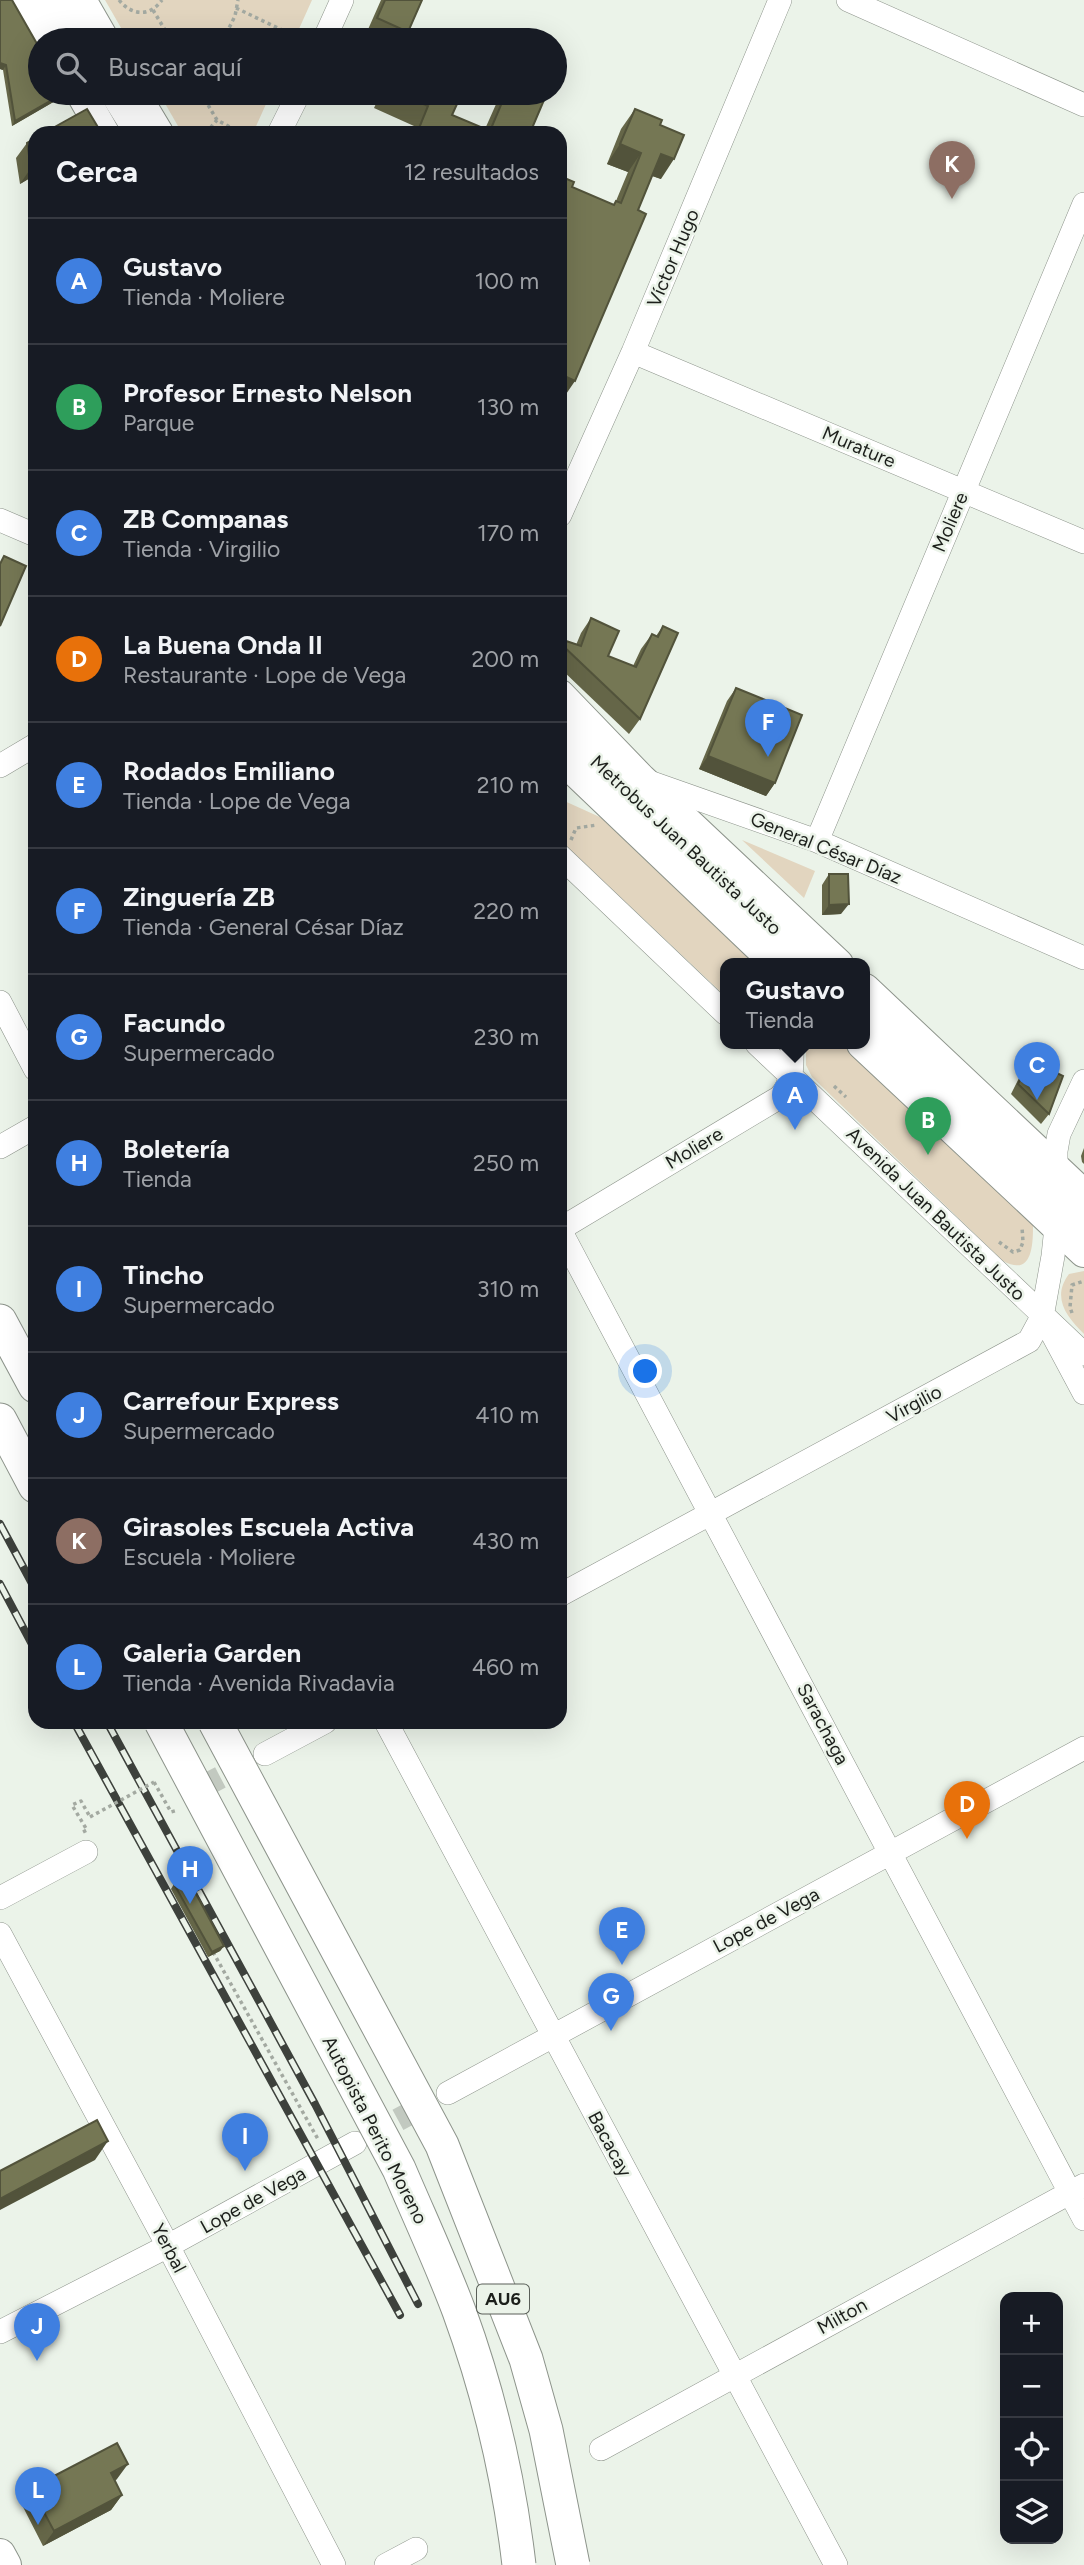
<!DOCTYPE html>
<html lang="es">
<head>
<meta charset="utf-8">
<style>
  body { margin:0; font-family:Figtree,sans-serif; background:#242831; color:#f1f3f6 }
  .controls { position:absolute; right:21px; bottom:21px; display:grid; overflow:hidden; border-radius:14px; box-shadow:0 7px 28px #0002 }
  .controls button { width:63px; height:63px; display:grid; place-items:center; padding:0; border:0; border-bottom:2px solid #363941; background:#171b24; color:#f1f3f6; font:35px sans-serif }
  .you { position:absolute; left:646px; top:1372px; width:24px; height:24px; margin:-18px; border:5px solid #fff; border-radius:50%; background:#1a73e8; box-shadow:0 0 0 10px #1a73e833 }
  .badge { display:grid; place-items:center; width:46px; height:46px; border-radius:50%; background:#8c9099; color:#fff; font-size:23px; font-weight:700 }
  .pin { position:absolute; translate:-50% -58px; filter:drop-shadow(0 2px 4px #0008) }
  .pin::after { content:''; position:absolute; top:37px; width:24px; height:21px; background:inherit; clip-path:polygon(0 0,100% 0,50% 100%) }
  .popup { position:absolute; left:720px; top:958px; width:150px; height:91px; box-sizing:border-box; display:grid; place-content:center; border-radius:14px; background:#171b24; filter:drop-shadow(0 2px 5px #0005); font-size:23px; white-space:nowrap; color:#9ea1a6 }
  .popup b { font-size:26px; color:#f1f3f6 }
  .popup::after { content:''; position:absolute; left:50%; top:100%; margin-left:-14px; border:14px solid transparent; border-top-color:#171b24 }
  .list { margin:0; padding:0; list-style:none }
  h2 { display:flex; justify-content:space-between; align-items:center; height:91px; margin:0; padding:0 28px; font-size:30px }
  h2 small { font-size:23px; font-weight:400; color:#9ea1a6 }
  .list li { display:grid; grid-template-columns:46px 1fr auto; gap:21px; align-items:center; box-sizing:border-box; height:126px; padding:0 28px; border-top:2px solid #363941 }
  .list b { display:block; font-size:26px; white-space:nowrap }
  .list p { margin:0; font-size:23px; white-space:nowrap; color:#9ea1a6 }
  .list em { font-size:23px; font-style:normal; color:#9ea1a6 }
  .icon { flex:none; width:38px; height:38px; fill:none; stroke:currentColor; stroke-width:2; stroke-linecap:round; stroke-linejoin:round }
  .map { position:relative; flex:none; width:1084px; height:2565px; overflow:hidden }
  .search { position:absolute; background:#171b24; box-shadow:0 7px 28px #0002; left:28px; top:28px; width:539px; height:77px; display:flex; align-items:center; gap:18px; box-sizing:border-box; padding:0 24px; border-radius:38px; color:#9ea1a6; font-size:26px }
  .panel { position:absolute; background:#171b24; box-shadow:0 7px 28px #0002; left:28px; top:126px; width:539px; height:1603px; border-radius:21px }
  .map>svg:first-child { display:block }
  .green { fill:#e2d5bf }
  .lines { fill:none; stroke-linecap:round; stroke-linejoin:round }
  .minor-tunnel { stroke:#c2c9c0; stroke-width:23; stroke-dasharray:23 11; stroke-linecap:butt }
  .minor-casing { stroke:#8d948b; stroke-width:24 }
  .major-casing { stroke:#8d948b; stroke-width:32 }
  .highway-casing { stroke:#8d948b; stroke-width:35 }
  .path { stroke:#a3a9a1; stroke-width:3.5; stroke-dasharray:3.5 3.5; stroke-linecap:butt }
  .minor { stroke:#fff; stroke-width:23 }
  .major { stroke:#fff; stroke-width:30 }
  .highway { stroke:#fff; stroke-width:33 }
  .rail-casing { stroke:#3d413c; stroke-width:8 }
  .rail { stroke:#ebf3e9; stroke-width:5; stroke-dasharray:16; stroke-linecap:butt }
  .highway-bridge-casing { stroke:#8d948b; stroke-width:35; stroke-linecap:butt }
  .path-bridge { stroke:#a3a9a1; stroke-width:3.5; stroke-dasharray:3.5 3.5; stroke-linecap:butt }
  .highway-bridge { stroke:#fff; stroke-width:33 }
  .wall { fill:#656648 }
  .shaded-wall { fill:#52533b }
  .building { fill:#757754; stroke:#52533b; stroke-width:2 }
  .labels { text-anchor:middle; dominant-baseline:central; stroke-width:5; stroke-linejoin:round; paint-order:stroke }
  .shield { fill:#ebf3e9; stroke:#5a5f59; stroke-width:2 }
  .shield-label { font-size:18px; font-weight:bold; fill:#1c1f1b }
  .street-label { font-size:19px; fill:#1c1f1b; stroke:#ebf3e9 }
</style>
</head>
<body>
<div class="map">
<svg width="1084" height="2565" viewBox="0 0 1084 2565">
  <rect width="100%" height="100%" fill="#ebf3e9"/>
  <path class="green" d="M 105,0 L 312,0 L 294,40 L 128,40 Z
    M 159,93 L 271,93 L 253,133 L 182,133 Z
    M 560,799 L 602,818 L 624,834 L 762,964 L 725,964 L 725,996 L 560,840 Z
    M 742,840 L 815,871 L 804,898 Z
    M 806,1044 L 847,1044 L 1028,1217 L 1033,1222 C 1033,1241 1034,1278 1003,1261 L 812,1077 L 806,1065 Z
    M 1084,1271 L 1084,1334 C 1067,1317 1051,1298 1069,1274 Z"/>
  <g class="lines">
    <path class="minor-tunnel" d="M 200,1788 L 250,1762
      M 368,2136 L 433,2101"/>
    <defs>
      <path id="minor" d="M 54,0 L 77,40
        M 848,0 L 1084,105
        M 324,40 L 342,0
        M 111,93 L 136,133
        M 279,133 L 299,93
        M 633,352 L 1084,542
        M 560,515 L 633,352 L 780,0
        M 0,520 L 35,535
        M 560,726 L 811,964
        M 563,763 L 641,779 L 817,841 L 1084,958
        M 0,766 L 35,745
        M 817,841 L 1084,204
        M 560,856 L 725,1013
        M 0,1002 L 35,1069
        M 865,1015 L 1084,1223
        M 757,1044 L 1084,1354
        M 0,1147 L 35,1127
        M 560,1229 L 780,1097 C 794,1081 792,1065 792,1044
        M 560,1230 L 1084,2219
        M 1053,1335 L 1084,1393
        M 560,1595 L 1029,1341 L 1042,1317 L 1053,1256 L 1056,1227 L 1056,1151 L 1059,1134 L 1084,1081
        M 386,1722 L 836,2565
        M 265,1754 L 325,1722
        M 0,1898 L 86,1852
        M 0,1934 L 168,2246 L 334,2565
        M 448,2093 L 1084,1748
        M 0,2332 L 168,2246 L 355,2143
        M 601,2449 L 1084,2185
        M 386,2565 L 416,2549"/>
      <path id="major" d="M 28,0 L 51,40
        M 81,0 L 104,40
        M 81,93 L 104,133
        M 134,93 L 158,133
        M 560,695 L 641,779 L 838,964
        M 560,757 L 777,964
        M 865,989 L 1084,1195
        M 862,1044 L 1084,1252
        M 0,2554 L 6,2565"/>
      <path id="highway" d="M 0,1321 L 35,1386
        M 0,1420 L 35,1486"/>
    </defs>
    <use href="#minor" class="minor-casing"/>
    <use href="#major" class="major-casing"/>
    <use href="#highway" class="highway-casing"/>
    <path class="path" d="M 119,0 C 132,16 150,17 162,0
      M 236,8 L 303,40
      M 153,10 L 171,40
      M 223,40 L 235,16 L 238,0
      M 201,93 L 217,120 L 241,133
      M 206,133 L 217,120
      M 571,840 L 576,828 L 597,825
      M 834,1086 L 846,1097
      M 999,1242 L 1013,1252 L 1020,1250 L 1023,1242 L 1022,1227
      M 1072,1313 L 1070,1307 L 1072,1285 L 1084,1281
      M 154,1782 L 171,1812 L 178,1810
      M 83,1832 L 87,1830 L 72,1805 L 81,1801 L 90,1817
      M 213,1952 L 319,2141"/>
    <use href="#minor" class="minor"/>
    <use href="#major" class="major"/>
    <use href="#highway" class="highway"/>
    <defs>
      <path id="rail" d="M 0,1524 L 35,1589
        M 0,1584 L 35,1650
        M 74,1722 L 400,2315
        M 107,1722 L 315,2104 L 418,2304"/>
    </defs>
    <use href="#rail" class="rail-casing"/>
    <use href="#rail" class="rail"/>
    <defs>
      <path id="highway-bridge" d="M 161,1722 L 399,2169 C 419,2216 441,2263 459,2311 C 489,2393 509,2479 519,2565
        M 215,1722 L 442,2145 L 526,2359 L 546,2430 L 573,2565"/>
    </defs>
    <use href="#highway-bridge" class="highway-bridge-casing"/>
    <path class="path-bridge" d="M 90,1817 L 154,1782"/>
    <use href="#highway-bridge" class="highway-bridge"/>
  </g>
  <path class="wall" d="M 0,0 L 62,97 L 12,126 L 3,70 L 0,69 Z
    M 381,0 L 422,0 L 408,32 L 402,40 L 382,40 L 366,34 Z
    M 381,93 L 462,93 L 452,115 L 485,129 L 501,93 L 547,93 L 530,133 L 411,133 L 414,126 L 374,108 Z
    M 635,109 L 660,125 L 661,179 L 652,176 L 562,400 L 560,400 L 560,176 L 572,187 L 613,205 L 616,201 L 628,172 L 607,164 L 621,129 Z
    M 35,138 L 35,175 L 20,184 L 16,158 L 27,143 Z
    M 591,618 L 608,656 L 633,666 L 641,649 L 652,634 L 656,636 L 663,626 L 640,719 L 629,734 L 560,668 L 560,639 L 576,645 L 581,633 Z
    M 736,688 L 775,783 L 766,796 L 699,769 L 727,701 Z
    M 829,874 L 841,914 L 822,915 L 822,885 Z
    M 1030,1060 L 1049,1114 L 1041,1124 L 1011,1094 L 1023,1070 Z
    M 1084,1148 L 1084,1164 L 1082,1162 L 1081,1156 Z
    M 174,1884 L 224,1946 L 220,1951 L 208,1957 L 171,1889 Z
    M 117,2479 L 115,2481 L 122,2495 L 111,2510 L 43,2546 L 21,2503 L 31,2488 Z"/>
  <path class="shaded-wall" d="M 0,63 L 6,65 L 3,70 L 0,69 Z
    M 65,93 L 62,97 L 12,126 L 15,121 Z
    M 620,144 L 641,153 L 628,172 L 607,164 Z
    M 661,154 L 674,159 L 661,179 L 647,174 Z
    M 35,166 L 35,175 L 20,184 L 31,168 Z
    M 560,374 L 575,381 L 562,400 L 560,400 Z
    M 708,756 L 775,783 L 766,796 L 699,769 Z
    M 849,904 L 841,914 L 822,915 L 829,905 Z
    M 224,1946 L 220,1951 L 208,1957 L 212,1952 Z
    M 108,2141 L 95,2160 L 0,2210 L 0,2199 Z
    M 128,2464 L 117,2479 L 100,2488 L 111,2473 Z
    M 122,2495 L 111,2510 L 43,2546 L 54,2531 Z"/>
  <path class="building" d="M 0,0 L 12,0 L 40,49 L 40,93 L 64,93 L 15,121 L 6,65 L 0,63 Z
    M 385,0 L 422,0 L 408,32 L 377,18 Z
    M 443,32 L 463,40 L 440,40 Z
    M 555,56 L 562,59 L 555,75 Z
    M 398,93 L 462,93 L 452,115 L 490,131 L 506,93 L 547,93 L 530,133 L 417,133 L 428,106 Z
    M 87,109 L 99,129 L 93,133 L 44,133 Z
    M 635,109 L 662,120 L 660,125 L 684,135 L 674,159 L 661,154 L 638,210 L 646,214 L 575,381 L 560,374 L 560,332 L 565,321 L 560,319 L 560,176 L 574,182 L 572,187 L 614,205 L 616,201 L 621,203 L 641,153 L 620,144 Z
    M 35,138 L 35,166 L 31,168 L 27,143 Z
    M 4,556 L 26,566 L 0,626 L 0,564 Z
    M 591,618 L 619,631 L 608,656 L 636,667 L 652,634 L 658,637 L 663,626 L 678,633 L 640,719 L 560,643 L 560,639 L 581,646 Z
    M 736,688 L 802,715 L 775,783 L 708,756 Z
    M 829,874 L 848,874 L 849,904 L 829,905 Z
    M 1030,1060 L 1063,1076 L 1049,1114 L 1018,1084 Z
    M 187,1877 L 224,1946 L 212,1952 L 174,1884 Z
    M 97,2120 L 108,2141 L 0,2199 L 0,2171 Z
    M 117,2443 L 128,2464 L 111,2473 L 122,2495 L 54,2531 L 31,2488 Z"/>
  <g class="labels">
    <rect class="shield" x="477" y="2284.5" width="52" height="29" rx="5"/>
    <g class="shield-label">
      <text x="503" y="2299">AU6</text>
    </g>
    <g class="street-label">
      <text transform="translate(673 258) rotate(-67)">Víctor Hugo</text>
      <text transform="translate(859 447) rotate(23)">Murature</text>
      <text transform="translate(950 522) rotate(-67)">Moliere</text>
      <text transform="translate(686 845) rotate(43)">Metrobus Juan Bautista Justo</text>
      <text transform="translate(826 848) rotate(22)">General César Díaz</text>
      <text transform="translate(694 1148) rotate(-31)">Moliere</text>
      <text transform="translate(936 1214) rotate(44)">Avenida Juan Bautista Justo</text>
      <text transform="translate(914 1404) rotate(-28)">Virgilio</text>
      <text transform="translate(823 1724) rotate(62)">Sarachaga</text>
      <text transform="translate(766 1920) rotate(-28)">Lope de Vega</text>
      <text transform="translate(375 2130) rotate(63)">Autopista Perito Moreno</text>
      <text transform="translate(610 2144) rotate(62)">Bacacay</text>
      <text transform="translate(253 2200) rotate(-29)">Lope de Vega</text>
      <text transform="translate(169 2248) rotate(62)">Yerbal</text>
      <text transform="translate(842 2316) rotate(-29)">Milton</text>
    </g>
  </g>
</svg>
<div class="controls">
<button>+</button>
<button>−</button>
<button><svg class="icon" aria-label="locate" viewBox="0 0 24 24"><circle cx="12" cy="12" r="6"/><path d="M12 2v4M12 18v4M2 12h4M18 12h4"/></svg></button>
<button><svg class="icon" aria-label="layers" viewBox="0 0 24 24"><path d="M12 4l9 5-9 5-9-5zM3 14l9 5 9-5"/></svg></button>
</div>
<div class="you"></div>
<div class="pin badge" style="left:795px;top:1130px;background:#3f7fe0">A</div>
<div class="popup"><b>Gustavo</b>Tienda</div>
<div class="pin badge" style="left:928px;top:1155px;background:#2e9e5b">B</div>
<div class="pin badge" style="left:1037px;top:1100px;background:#3f7fe0">C</div>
<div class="pin badge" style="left:967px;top:1839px;background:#e8710a">D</div>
<div class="pin badge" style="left:622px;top:1965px;background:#3f7fe0">E</div>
<div class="pin badge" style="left:768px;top:757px;background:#3f7fe0">F</div>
<div class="pin badge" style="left:611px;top:2031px;background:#3f7fe0">G</div>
<div class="pin badge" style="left:190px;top:1904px;background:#3f7fe0">H</div>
<div class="pin badge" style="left:245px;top:2171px;background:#3f7fe0">I</div>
<div class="pin badge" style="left:37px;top:2361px;background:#3f7fe0">J</div>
<div class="pin badge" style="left:952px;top:199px;background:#8d6e63">K</div>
<div class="pin badge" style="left:38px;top:2525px;background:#3f7fe0">L</div>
<div class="search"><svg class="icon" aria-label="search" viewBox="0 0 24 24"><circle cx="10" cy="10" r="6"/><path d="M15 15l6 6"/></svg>Buscar aquí</div>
<section class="panel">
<h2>Cerca<small>12 resultados</small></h2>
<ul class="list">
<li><span class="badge" style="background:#3f7fe0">A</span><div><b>Gustavo</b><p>Tienda · Moliere</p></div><em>100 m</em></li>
<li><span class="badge" style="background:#2e9e5b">B</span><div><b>Profesor Ernesto Nelson</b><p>Parque</p></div><em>130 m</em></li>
<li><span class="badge" style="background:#3f7fe0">C</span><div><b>ZB Companas</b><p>Tienda · Virgilio</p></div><em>170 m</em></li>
<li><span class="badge" style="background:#e8710a">D</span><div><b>La Buena Onda II</b><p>Restaurante · Lope de Vega</p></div><em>200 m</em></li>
<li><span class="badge" style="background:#3f7fe0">E</span><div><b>Rodados Emiliano</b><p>Tienda · Lope de Vega</p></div><em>210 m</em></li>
<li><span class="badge" style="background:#3f7fe0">F</span><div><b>Zinguería ZB</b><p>Tienda · General César Díaz</p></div><em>220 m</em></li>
<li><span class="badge" style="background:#3f7fe0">G</span><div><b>Facundo</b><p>Supermercado</p></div><em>230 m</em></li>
<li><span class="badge" style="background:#3f7fe0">H</span><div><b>Boletería</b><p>Tienda</p></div><em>250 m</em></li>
<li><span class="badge" style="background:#3f7fe0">I</span><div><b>Tincho</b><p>Supermercado</p></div><em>310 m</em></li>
<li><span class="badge" style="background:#3f7fe0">J</span><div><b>Carrefour Express</b><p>Supermercado</p></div><em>410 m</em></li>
<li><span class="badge" style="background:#8d6e63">K</span><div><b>Girasoles Escuela Activa</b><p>Escuela · Moliere</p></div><em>430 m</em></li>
<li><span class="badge" style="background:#3f7fe0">L</span><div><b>Galeria Garden</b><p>Tienda · Avenida Rivadavia</p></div><em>460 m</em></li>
</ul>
</section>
</div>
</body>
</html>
